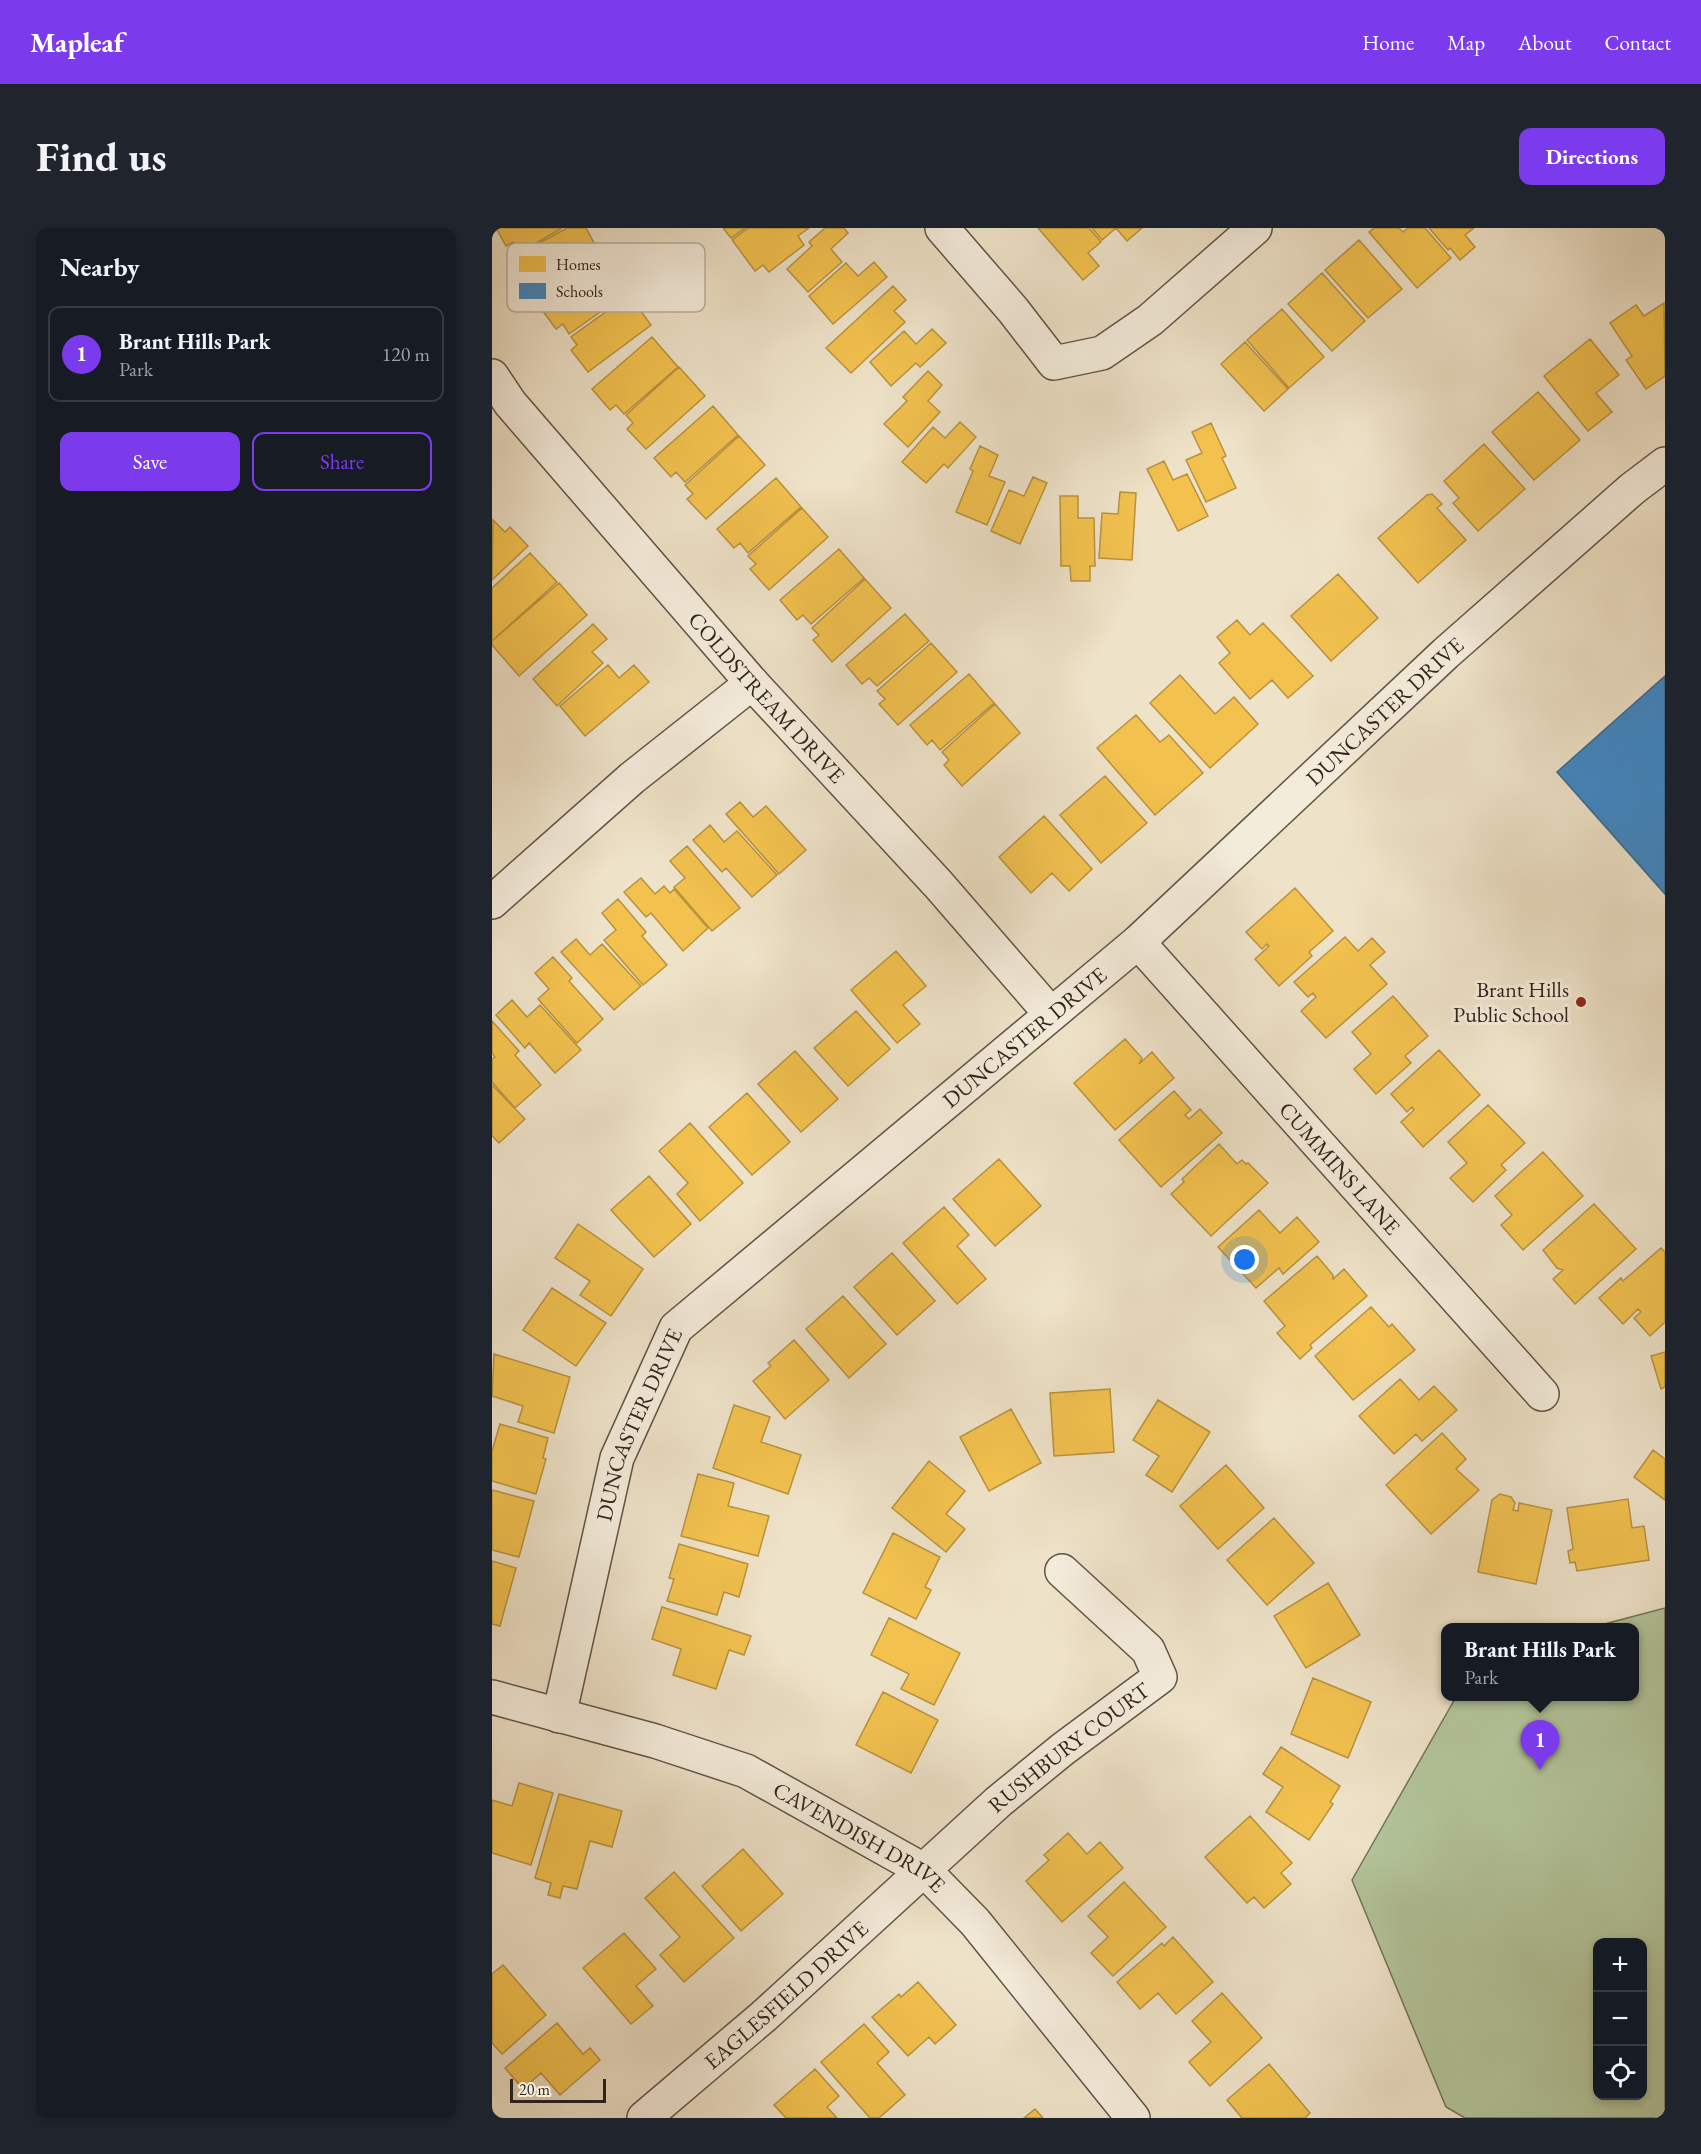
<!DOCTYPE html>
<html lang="en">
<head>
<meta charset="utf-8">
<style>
  body { margin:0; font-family:"EB Garamond",serif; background:#20242c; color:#f1f3f6 }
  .controls { position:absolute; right:18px; bottom:18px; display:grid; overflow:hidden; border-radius:12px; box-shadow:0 3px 9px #0003 }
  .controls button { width:54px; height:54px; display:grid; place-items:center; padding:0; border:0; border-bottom:2px solid #363941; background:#171b24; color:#f1f3f6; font:30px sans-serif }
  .scale { position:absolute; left:18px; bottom:15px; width:96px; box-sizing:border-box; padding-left:6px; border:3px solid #30231c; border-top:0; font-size:16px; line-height:21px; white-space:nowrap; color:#30231c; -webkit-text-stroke:4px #f4ecdb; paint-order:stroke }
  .you { position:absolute; left:753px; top:1032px; width:21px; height:21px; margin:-15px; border:4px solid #fff; border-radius:50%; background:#1a73e8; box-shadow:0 0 0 9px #1a73e833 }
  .badge { display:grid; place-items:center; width:39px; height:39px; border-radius:50%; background:#7c3aed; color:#fff; font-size:20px; font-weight:700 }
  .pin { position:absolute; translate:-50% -50px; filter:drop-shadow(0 2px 3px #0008) }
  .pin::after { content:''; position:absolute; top:32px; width:21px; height:18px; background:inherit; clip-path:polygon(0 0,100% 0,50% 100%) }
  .popup { position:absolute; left:949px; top:1395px; width:198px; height:78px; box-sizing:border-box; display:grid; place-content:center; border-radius:12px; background:#171b24; filter:drop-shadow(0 2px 4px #0005); font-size:20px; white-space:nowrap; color:#9ea1a6 }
  .popup b { font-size:22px; color:#f1f3f6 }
  .popup::after { content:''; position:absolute; left:50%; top:100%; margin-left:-12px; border:12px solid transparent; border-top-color:#171b24 }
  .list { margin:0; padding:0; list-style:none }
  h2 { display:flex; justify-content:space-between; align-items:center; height:78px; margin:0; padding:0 24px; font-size:26px }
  h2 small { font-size:20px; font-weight:400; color:#9ea1a6 }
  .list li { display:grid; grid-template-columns:39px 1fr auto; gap:18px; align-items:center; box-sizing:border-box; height:96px; margin:0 12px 12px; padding:0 12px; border:2px solid #363941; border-radius:12px }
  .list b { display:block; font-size:22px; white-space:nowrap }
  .list p { margin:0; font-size:20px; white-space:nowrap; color:#9ea1a6 }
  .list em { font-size:20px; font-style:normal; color:#9ea1a6 }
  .actions { display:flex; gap:12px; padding:18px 24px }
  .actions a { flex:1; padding:14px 0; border:2px solid #7c3aed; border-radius:12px; text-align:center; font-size:21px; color:#7c3aed }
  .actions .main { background:#7c3aed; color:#fff }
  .icon { flex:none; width:33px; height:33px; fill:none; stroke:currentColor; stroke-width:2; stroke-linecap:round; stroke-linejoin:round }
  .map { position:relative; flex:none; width:1173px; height:1890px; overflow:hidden; border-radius:12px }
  header { display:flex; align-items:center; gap:36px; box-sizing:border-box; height:84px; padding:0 30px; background:#7c3aed; color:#fff }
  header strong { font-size:28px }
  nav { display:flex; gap:33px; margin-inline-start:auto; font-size:21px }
  .intro { display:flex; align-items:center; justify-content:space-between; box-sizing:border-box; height:144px; padding:0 36px }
  h1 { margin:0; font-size:42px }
  .button { padding:15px 27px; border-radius:12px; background:#7c3aed; color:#fff; font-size:21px; font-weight:700 }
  main { display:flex; gap:36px; padding:0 36px }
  aside { flex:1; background:#171b24; border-radius:12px; box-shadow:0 3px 9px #0003 }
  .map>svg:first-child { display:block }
  .green { fill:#b3c49a; stroke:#72745b; stroke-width:1.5; fill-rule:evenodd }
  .homes { fill:#f2c14e; stroke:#b8923f; stroke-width:1.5 }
  .schools { fill:#3f88c5; stroke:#3a6a92; stroke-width:1.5 }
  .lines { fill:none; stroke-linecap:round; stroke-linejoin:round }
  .minor-casing { stroke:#605347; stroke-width:36 }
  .minor { stroke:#f4ecdb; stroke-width:33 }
  .poi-dot { fill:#8f2418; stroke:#f4ecdb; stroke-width:2 }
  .labels { text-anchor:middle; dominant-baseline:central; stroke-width:6; stroke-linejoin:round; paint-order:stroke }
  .street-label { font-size:22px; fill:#30231c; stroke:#f4ecdb }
  .poi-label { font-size:22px; fill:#30231c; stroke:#f4ecdb; text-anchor:end }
  .key { fill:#f4ecdb; stroke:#b9b0a2; stroke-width:1.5 }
  .key-label { font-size:16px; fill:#30231c }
</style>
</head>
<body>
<header>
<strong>Mapleaf</strong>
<nav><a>Home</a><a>Map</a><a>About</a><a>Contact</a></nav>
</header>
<div class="intro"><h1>Find us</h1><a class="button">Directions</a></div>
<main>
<aside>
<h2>Nearby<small></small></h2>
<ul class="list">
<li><span class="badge">1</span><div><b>Brant Hills Park</b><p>Park</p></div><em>120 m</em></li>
</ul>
<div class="actions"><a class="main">Save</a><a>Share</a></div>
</aside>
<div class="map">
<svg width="1173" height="1890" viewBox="0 0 1173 1890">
  <rect width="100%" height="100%" fill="#eee2c8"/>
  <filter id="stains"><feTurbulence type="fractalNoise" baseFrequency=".00333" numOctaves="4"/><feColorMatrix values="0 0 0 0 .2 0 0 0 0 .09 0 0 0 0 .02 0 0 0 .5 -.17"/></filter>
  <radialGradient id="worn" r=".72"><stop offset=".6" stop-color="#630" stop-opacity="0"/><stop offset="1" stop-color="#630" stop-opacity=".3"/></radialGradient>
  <path class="green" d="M 1173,1380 L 1173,1890 L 973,1890 L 954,1879 L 860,1652 L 964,1469 L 1142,1468 L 1142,1400 L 1101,1399 ZM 1106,1714 L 1150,1714 L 1150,1868 L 1106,1868 Z"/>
  <path class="homes" d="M 4,0 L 70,0 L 27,25 L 21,14 L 14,18 Z
    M 75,0 L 94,0 L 108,26 L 40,64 L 26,41 L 33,37 L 27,26 Z
    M 231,0 L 253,0 L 239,10 Z
    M 256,0 L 317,0 L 306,8 L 312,17 L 277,44 L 271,37 L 263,43 L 240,12 Z
    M 333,0 L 352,0 L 356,5 L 339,21 L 350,34 L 316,64 L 295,41 L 320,18 L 317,14 Z
    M 546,0 L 597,0 L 609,14 L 596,25 L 607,38 L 591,52 Z
    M 600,0 L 650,0 L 635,13 L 624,0 L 610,12 Z
    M 882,0 L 907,0 L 911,4 L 916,0 L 933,0 L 959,30 L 925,60 L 877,4 Z
    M 937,0 L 982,0 L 973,7 L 983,19 L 968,32 L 958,20 L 956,22 Z
    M 867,12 L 910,61 L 876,90 L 833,42 Z
    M 382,34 L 395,49 L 341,96 L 317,68 L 354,35 L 366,48 Z
    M 113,35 L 135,65 L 77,106 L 71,96 L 64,101 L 47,78 L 59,70 L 61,72 Z
    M 830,45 L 873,93 L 840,123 L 796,76 Z
    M 401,58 L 414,72 L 402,83 L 413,94 L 359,145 L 334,120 Z
    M 137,67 L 159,97 L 96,144 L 79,122 L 85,117 L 79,109 Z
    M 1172,75 L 1173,148 L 1154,161 L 1134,132 L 1140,128 L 1118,95 L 1144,77 L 1152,88 Z
    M 790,81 L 832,129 L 797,160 L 755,112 Z
    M 440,101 L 454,115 L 428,139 L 424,135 L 399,158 L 378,134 L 412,103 L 424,116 Z
    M 160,109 L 186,139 L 132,186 L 124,177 L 118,182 L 100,161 Z
    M 1098,111 L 1127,147 L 1104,165 L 1120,184 L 1096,203 L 1052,148 Z
    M 753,114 L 796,161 L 772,183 L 729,136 Z
    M 187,139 L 213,168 L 154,221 L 135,201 L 141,195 L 134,187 Z
    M 436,143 L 450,157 L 436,173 L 448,184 L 416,219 L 392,196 L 415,173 L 411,169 Z
    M 1046,164 L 1088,212 L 1042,252 L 1000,204 Z
    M 221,178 L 246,207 L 193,254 L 184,244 L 179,249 L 162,230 Z
    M 468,194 L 484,209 L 456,240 L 452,236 L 434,255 L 410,234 L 441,199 L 453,210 Z
    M 719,195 L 734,228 L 730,230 L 744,260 L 714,274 L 694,232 L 710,225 L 700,204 Z
    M 247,208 L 273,237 L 214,291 L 195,271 L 201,266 L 193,257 Z
    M 992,216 L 1033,261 L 986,303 L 961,275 L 967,270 L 952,253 Z
    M 488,218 L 506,227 L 497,248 L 513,254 L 495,297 L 464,284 L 481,243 L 478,241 Z
    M 672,233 L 681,252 L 695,246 L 716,288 L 686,303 L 655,241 Z
    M 541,249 L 555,255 L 528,316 L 499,303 L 517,262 L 532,268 Z
    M 284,250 L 309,279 L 256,325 L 248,315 L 242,320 L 225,301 Z
    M 628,264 L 644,265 L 640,332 L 607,330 L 610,285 L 626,286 Z
    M 940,266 L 950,276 L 945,280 L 974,312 L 926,355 L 886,310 L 935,267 Z
    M 568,268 L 586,268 L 586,290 L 602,290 L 603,338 L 598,338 L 598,353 L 579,353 L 578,338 L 569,338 Z
    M 310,280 L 336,309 L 277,362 L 258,341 L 264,336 L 256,328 Z
    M 1,292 L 13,304 L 18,299 L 36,318 L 0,352 Z
    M 347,321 L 372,350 L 319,396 L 311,387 L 305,392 L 288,372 Z
    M 38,325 L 65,354 L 0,413 L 0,360 Z
    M 846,346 L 886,390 L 839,433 L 799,388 Z
    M 373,351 L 399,380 L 340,434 L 321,412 L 327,407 L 320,400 Z
    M 67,355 L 95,387 L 27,448 L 0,417 L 0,413 Z
    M 413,386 L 437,413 L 385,458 L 377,450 L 370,456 L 354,437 Z
    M 745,392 L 758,407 L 771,395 L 821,448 L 796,470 L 780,452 L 758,471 L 727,435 L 738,425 L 725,409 Z
    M 101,396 L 115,411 L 100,424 L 111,435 L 65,478 L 41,451 Z
    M 439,415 L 465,444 L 406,497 L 387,476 L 393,471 L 385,463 Z
    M 116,437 L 127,450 L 142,437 L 157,454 L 93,508 L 68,478 Z
    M 477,446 L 502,475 L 448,522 L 440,512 L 435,517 L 418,497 Z
    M 688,447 L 723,486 L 742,469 L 766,496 L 718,540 L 658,475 Z
    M 503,476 L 528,505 L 470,558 L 452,537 L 457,532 L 450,524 Z
    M 644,487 L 668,514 L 677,507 L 711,545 L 663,587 L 605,520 Z
    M 613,548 L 655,595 L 609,635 L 568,587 Z
    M 248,574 L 261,589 L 274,578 L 314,622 L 287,646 L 234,586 Z
    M 552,588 L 600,641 L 577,663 L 560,645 L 539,665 L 507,629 Z
    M 218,597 L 232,614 L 245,603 L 285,647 L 260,669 L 234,640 L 230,644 L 201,612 Z
    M 195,618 L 248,680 L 220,703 L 182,659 L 193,650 L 178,633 Z
    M 149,650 L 163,666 L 172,658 L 178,665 L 182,661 L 216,700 L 191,723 L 159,685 L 154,689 L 132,664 Z
    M 803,660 L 841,703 L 817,724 L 820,728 L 787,758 L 763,731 L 777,718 L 775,716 L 770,721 L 754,704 Z
    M 126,671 L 154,704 L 150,708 L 175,737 L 151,757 L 112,712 L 124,702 L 110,685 Z
    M 853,709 L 866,723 L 880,710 L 893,724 L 878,737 L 895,756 L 834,810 L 809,783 L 824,769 L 821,765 L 816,769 L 802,754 Z
    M 84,711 L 98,727 L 110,716 L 149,758 L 122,782 L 69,724 Z
    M 404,723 L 434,758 L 411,777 L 428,796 L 405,815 L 359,762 Z
    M 61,729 L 80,750 L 77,753 L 111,791 L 85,815 L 46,771 L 57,761 L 43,745 Z
    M 901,768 L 936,808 L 913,828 L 919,835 L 884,866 L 862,841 L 879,826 L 860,804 Z
    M 20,772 L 35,789 L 48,777 L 89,822 L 63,845 L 37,815 L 33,820 L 4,787 Z
    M 364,783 L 398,821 L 356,858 L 322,820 Z
    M 0,793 L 27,823 L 23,827 L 49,857 L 23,880 L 0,854 L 0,831 L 3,829 L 0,825 Z
    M 633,811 L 650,830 L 647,836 L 660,824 L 682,850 L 623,902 L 582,855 Z
    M 947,822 L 988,867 L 931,919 L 909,894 L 922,882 L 920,879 L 915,884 L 899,866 Z
    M 303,823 L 346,871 L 309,904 L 266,856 Z
    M 0,857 L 33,891 L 7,915 L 0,908 Z
    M 682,863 L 699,882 L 693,887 L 697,891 L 708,881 L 730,905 L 669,959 L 627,912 Z
    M 255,865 L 298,914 L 260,947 L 217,899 Z
    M 996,877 L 1033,915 L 1009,937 L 1014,942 L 981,974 L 958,950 L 975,935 L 956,914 Z
    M 198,895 L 251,955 L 208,993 L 185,966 L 196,955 L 167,923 Z
    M 727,916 L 745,936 L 750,932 L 754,936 L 756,935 L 776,955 L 719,1008 L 679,966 L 692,954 L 690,951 Z
    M 1051,924 L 1091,968 L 1031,1022 L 1009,997 L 1020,987 L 1003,968 Z
    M 507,931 L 549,978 L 503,1018 L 461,971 Z
    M 157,948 L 199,996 L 162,1029 L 119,982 Z
    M 1102,976 L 1144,1021 L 1083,1076 L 1061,1051 L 1071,1042 L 1065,1040 L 1051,1022 Z
    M 452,979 L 477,1007 L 465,1018 L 494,1051 L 465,1076 L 411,1015 Z
    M 767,982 L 788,1005 L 805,989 L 827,1014 L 791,1046 L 787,1040 L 764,1060 L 726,1019 Z
    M 86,996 L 151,1041 L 119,1088 L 88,1067 L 98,1053 L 63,1030 Z
    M 1169,1020 L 1173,1024 L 1173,1094 L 1158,1108 L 1142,1090 L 1149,1084 L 1146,1081 L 1131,1096 L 1107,1070 L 1129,1050 L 1131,1053 Z
    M 400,1025 L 443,1073 L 405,1107 L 362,1059 Z
    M 825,1028 L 841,1047 L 841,1051 L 852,1041 L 875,1068 L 818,1117 L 820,1120 L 808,1131 L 785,1105 L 793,1098 L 772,1073 Z
    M 60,1060 L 114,1095 L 84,1138 L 31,1102 Z
    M 351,1068 L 394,1116 L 357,1150 L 314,1101 Z
    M 879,1079 L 897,1099 L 900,1096 L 923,1122 L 861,1172 L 823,1128 Z
    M 302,1112 L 337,1152 L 293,1191 L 261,1153 L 279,1138 L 276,1135 Z
    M 1173,1124 L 1173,1159 L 1169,1161 L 1159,1128 Z
    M 2,1126 L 78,1149 L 62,1205 L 26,1194 L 31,1178 L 0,1168 Z
    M 908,1151 L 927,1172 L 942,1158 L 965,1182 L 930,1213 L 924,1206 L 902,1226 L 867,1188 Z
    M 618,1161 L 622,1224 L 562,1228 L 558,1165 Z
    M 666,1172 L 718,1204 L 680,1264 L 654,1247 L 667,1228 L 641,1212 Z
    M 242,1177 L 278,1189 L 269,1214 L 309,1227 L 296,1266 L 221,1240 Z
    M 519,1181 L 549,1235 L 497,1263 L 468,1209 Z
    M 8,1196 L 56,1210 L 51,1230 L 54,1231 L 44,1266 L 0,1253 L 0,1223 Z
    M 950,1205 L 974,1231 L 964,1241 L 987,1262 L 939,1306 L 894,1257 Z
    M 1161,1222 L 1173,1231 L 1173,1272 L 1142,1249 Z
    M 437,1233 L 473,1263 L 454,1286 L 473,1301 L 454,1324 L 400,1280 Z
    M 734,1237 L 772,1280 L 726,1321 L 688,1278 Z
    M 206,1246 L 242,1255 L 236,1278 L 277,1288 L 266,1328 L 189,1308 Z
    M 0,1262 L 42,1273 L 27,1329 L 0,1322 Z
    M 1008,1266 L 1019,1269 L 1023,1275 L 1021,1282 L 1026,1283 L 1027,1275 L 1060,1282 L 1044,1356 L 986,1344 L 1000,1272 Z
    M 1136,1271 L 1140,1300 L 1152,1298 L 1157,1332 L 1085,1343 L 1083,1334 L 1078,1335 L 1076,1323 L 1081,1321 L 1075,1280 Z
    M 782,1290 L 822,1335 L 775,1377 L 735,1332 Z
    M 401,1305 L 448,1329 L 433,1359 L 439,1362 L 424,1391 L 371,1365 Z
    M 187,1316 L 256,1336 L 247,1369 L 232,1364 L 225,1387 L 175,1373 L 182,1351 L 177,1350 Z
    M 0,1333 L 24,1340 L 8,1398 L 0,1396 Z
    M 836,1355 L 868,1407 L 814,1440 L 782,1388 Z
    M 170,1379 L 259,1408 L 252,1427 L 237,1422 L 224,1461 L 181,1447 L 189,1421 L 160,1411 Z
    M 397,1390 L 468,1425 L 442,1477 L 409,1461 L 417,1446 L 379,1427 Z
    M 821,1450 L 879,1474 L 856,1530 L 799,1506 Z
    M 391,1464 L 446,1492 L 419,1545 L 364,1517 Z
    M 789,1519 L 848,1558 L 838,1574 L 841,1576 L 817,1612 L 774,1584 L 791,1559 L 771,1546 Z
    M 27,1555 L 61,1565 L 39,1637 L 0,1625 L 0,1572 L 20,1578 Z
    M 67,1566 L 130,1583 L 120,1619 L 98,1613 L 85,1661 L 71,1658 L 68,1670 L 56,1667 L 59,1655 L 43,1650 Z
    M 758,1588 L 800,1635 L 789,1645 L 799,1656 L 772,1680 L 762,1669 L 755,1675 L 713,1629 Z
    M 576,1605 L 595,1626 L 608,1614 L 631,1640 L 570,1694 L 534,1653 L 557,1632 L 552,1627 Z
    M 251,1621 L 291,1666 L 249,1703 L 210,1658 Z
    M 182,1644 L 242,1710 L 192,1754 L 168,1727 L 188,1709 L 153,1670 Z
    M 632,1654 L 674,1699 L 621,1748 L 599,1725 L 616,1709 L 596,1688 Z
    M 132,1705 L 164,1741 L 144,1758 L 161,1778 L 139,1796 L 91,1740 Z
    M 681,1709 L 721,1754 L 684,1786 L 666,1765 L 648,1781 L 625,1754 L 670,1715 L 672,1718 Z
    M 11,1737 L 54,1787 L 10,1826 L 0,1815 L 0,1746 Z
    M 426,1754 L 464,1797 L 443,1816 L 437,1809 L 416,1828 L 380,1789 L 407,1766 L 409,1769 Z
    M 730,1765 L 770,1810 L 718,1858 L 697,1834 L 719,1814 L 700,1793 Z
    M 65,1795 L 91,1826 L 98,1820 L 108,1832 L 68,1867 L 49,1845 L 31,1861 L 13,1840 Z
    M 372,1796 L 397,1824 L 385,1835 L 413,1867 L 387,1890 L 378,1890 L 329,1834 Z
    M 777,1836 L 818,1885 L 813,1890 L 750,1890 L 735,1872 Z
    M 323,1841 L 347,1868 L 335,1879 L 345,1890 L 294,1890 L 282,1877 Z
    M 543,1881 L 551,1890 L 532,1890 Z"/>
  <path class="schools" d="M 1173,448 L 1173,666 L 1065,544 Z"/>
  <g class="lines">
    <defs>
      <g id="minor">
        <path d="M 450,0 L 521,82 L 562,135 L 610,125 L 658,92 L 763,0"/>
        <path id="s1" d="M 0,148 L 18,175 L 260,455 L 446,656 L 558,785"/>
        <path d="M 0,674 L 140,550 L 260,455"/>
        <path id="s2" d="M 646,714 L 1050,1166"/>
        <path id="s3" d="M 0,1469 L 163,1513 L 254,1543 L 433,1643 L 483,1694 L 641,1890"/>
        <path id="s4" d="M 67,1488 L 125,1230 L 184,1100 L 646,714 L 954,425 L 1140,261 L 1173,236"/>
        <path id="s5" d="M 152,1890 L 272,1788 L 506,1574 L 571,1521 L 668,1449 L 656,1422 L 570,1343"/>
      </g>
    </defs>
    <use href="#minor" class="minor-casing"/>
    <use href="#minor" class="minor"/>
  </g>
  <circle class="poi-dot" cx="1089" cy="774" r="6"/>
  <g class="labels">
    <g class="street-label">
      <text stroke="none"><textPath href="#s1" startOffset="423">COLDSTREAM DRIVE</textPath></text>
      <text stroke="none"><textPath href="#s4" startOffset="1347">DUNCASTER DRIVE</textPath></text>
      <text stroke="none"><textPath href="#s4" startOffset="861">DUNCASTER DRIVE</textPath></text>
      <text stroke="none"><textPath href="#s2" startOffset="303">CUMMINS LANE</textPath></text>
      <text stroke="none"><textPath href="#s4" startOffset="303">DUNCASTER DRIVE</textPath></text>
      <text stroke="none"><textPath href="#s5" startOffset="564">RUSHBURY COURT</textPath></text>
      <text stroke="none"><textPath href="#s3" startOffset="396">CAVENDISH DRIVE</textPath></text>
      <text stroke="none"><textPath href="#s5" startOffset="188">EAGLESFIELD DRIVE</textPath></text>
    </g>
    <g class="poi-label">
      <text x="1077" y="761">Brant Hills<tspan x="1077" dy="25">Public School</tspan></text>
    </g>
  </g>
  <rect x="15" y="15" width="198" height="69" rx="9" class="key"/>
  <rect x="27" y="28" width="27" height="16" fill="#f2c14e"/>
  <rect x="27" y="55" width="27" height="16" fill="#3f88c5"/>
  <g class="key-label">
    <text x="64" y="42">Homes</text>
    <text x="64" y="69">Schools</text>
  </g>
  <rect width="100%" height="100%" filter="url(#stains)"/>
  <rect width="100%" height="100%" fill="url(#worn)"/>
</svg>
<div class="controls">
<button>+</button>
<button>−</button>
<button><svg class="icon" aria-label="locate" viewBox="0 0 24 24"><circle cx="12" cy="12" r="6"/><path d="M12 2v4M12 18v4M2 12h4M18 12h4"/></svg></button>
</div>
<div class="scale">20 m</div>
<div class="you"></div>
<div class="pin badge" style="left:1048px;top:1542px">1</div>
<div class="popup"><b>Brant Hills Park</b>Park</div>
</div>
</main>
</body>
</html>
